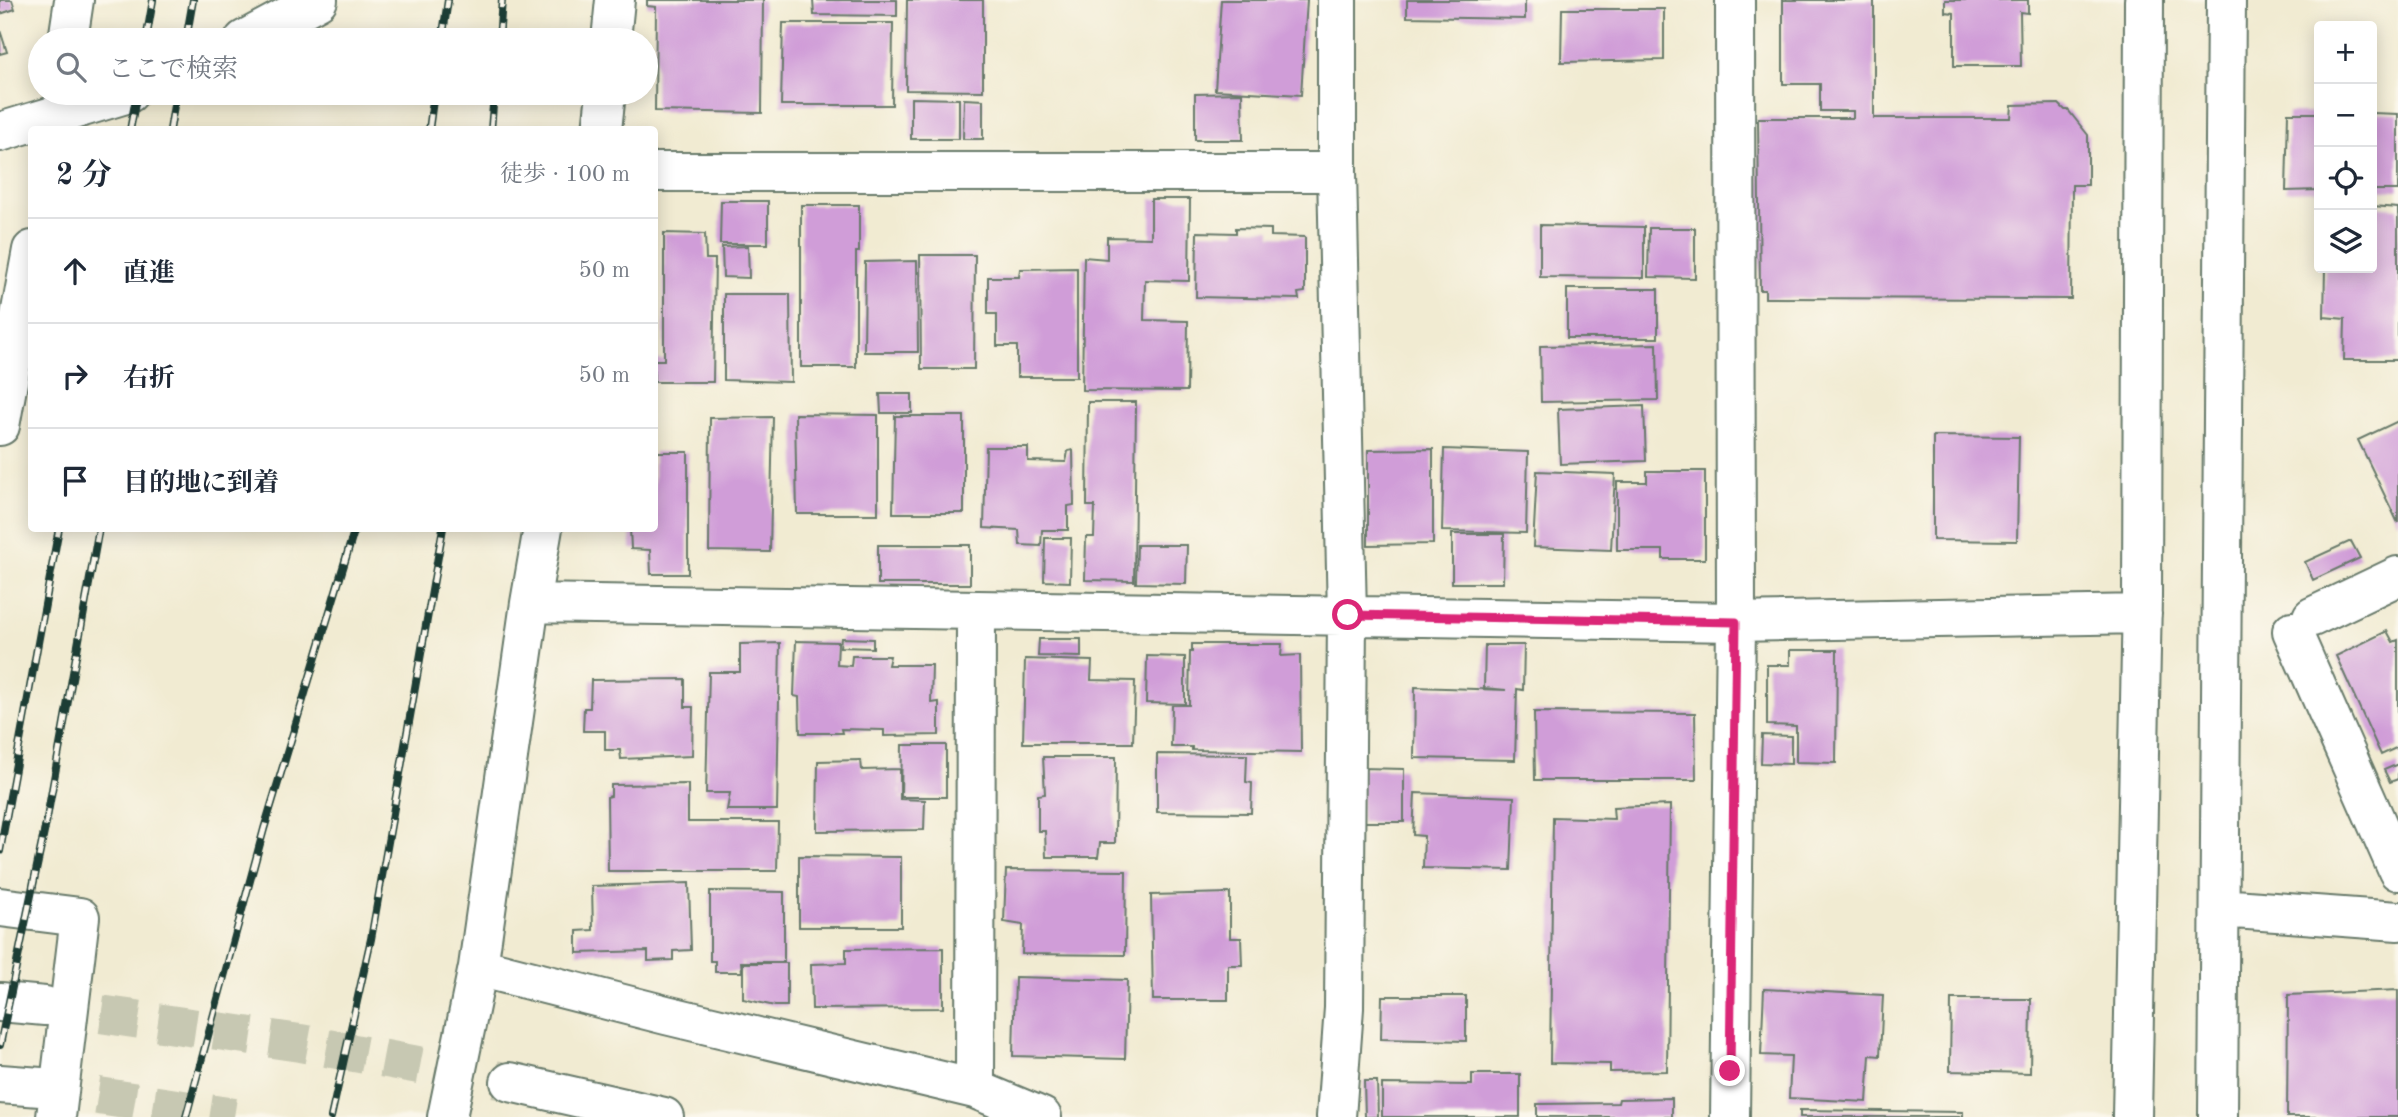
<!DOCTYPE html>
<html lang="ja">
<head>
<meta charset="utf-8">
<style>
  body { margin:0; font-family:"Old Standard TT","Noto Serif JP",serif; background:#f2f2f3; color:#1f2937 }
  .controls { position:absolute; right:21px; top:21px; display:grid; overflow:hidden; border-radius:7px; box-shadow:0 4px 18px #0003 }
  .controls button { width:63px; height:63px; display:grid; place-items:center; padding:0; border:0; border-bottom:2px solid #e0e1e3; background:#fff; color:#1f2937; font:35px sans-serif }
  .stop { position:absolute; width:21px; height:21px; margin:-16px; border:5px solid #db2777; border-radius:50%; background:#fff }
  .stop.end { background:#db2777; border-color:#fff; box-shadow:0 2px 7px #0008 }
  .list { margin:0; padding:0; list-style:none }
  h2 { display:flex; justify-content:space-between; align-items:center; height:91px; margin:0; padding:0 28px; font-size:30px }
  h2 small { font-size:23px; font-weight:400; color:#747a83 }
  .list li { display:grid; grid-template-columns:46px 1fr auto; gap:21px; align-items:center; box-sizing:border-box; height:105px; padding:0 28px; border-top:2px solid #e0e1e3 }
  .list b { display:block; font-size:26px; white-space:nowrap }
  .list em { font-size:23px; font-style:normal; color:#747a83 }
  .icon { flex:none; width:38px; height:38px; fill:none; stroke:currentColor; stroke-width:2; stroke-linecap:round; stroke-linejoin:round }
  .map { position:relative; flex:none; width:2398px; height:1117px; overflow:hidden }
  .search { position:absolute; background:#fff; box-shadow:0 4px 18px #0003; left:28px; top:28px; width:630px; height:77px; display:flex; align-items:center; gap:18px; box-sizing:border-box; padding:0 24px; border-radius:38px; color:#747a83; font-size:26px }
  .panel { position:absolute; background:#fff; box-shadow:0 4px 18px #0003; left:28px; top:126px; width:630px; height:406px; border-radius:7px }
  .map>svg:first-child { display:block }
  .building { fill:#d09dd8 }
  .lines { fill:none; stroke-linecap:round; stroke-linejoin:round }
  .minor-tunnel { stroke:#c7c8b2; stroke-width:38; stroke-dasharray:38 19; stroke-linecap:butt }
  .minor-casing { stroke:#687a6b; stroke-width:42 }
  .minor { stroke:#fff; stroke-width:38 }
  .rail-casing { stroke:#1f3d34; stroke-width:8 }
  .rail { stroke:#fbf7ec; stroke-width:5; stroke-dasharray:16; stroke-linecap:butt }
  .route { stroke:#db2777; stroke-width:9 }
</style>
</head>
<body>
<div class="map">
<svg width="2398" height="1117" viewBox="0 0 2398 1117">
  <rect width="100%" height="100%" fill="#fbf7ec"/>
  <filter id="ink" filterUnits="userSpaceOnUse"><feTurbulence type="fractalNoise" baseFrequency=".0143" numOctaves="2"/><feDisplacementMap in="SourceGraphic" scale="14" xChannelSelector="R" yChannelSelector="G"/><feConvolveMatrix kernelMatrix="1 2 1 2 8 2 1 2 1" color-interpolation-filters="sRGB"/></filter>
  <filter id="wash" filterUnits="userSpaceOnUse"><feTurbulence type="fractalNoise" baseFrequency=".00686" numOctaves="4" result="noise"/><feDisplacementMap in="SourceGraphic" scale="28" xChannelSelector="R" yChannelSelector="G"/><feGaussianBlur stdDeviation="1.57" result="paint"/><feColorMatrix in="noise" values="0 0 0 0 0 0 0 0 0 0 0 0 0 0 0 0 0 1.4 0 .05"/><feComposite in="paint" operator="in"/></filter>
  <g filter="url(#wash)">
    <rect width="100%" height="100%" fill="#f1ebd2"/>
    <g id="blocks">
      <path class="building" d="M 0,0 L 12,0 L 15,9 L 0,14 Z
        M 647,0 L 763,0 L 762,113 L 655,111 L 656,7 L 647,6 Z
        M 813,0 L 897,0 L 897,16 L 814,15 Z
        M 907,0 L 983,0 L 983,91 L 906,90 Z
        M 1221,0 L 1307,0 L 1301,95 L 1215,90 Z
        M 1407,0 L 1525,0 L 1525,19 L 1407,17 Z
        M 1783,0 L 1874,0 L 1874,118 L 2011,118 L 2012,105 L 2059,104 L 2065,110 L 2068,110 L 2088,135 L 2088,185 L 2072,185 L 2071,299 L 1765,298 L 1765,290 L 1760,290 L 1758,118 L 1853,118 L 1853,111 L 1820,111 L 1820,84 L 1783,84 Z
        M 1945,0 L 2028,0 L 2028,13 L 2020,12 L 2021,66 L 1954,66 L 1954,13 L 1945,12 Z
        M 1562,9 L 1664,9 L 1664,60 L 1561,62 Z
        M 783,23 L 893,23 L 892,105 L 781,105 Z
        M 0,30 L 7,52 L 0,54 Z
        M 1242,93 L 1243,140 L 1195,140 L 1195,94 Z
        M 911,98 L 959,99 L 959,139 L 911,139 Z
        M 964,99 L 983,100 L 983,139 L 963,139 Z
        M 2288,113 L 2319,113 L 2319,190 L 2286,191 Z
        M 2372,113 L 2398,114 L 2398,190 L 2372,190 Z
        M 1151,199 L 1190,199 L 1189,281 L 1145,280 L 1144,320 L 1188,321 L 1187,391 L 1082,390 L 1084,257 L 1107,259 L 1107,237 L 1151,238 Z
        M 721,201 L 768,201 L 768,244 L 720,244 Z
        M 801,205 L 859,205 L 859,252 L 856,252 L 856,367 L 801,367 Z
        M 2372,206 L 2398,208 L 2398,360 L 2344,360 L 2345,319 L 2324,317 L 2325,268 L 2372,268 Z
        M 1540,225 L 1644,227 L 1644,278 L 1540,277 Z
        M 1236,228 L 1271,229 L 1271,236 L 1305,237 L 1305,292 L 1298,293 L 1299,299 L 1196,297 L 1197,232 L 1236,233 Z
        M 1649,228 L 1695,228 L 1695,278 L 1648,277 Z
        M 664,233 L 705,234 L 706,259 L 715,259 L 713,382 L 654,382 L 654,360 L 664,360 Z
        M 748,246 L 749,278 L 723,277 L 722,247 Z
        M 920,255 L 975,255 L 974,369 L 921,369 Z
        M 917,261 L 918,352 L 864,352 L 865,262 Z
        M 1077,268 L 1077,377 L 1017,377 L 1017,346 L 997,346 L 997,314 L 988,314 L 988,277 L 1019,277 L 1020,269 Z
        M 1567,289 L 1658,289 L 1658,338 L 1567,338 Z
        M 724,294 L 790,294 L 791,382 L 724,380 Z
        M 1657,344 L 1658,400 L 1541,402 L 1540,346 Z
        M 880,394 L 912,394 L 912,413 L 881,413 Z
        M 1088,402 L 1136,402 L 1134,581 L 1085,580 L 1086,537 L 1094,537 L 1095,506 L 1087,506 Z
        M 1644,406 L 1646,461 L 1560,464 L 1558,409 Z
        M 795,414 L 878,415 L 878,514 L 797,514 Z
        M 895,416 L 964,416 L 964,513 L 893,513 Z
        M 773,417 L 770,552 L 709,551 L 710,418 Z
        M 2398,421 L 2398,523 L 2358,440 Z
        M 1933,436 L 2019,437 L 2017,541 L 1933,540 Z
        M 986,447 L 1028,447 L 1028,461 L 1066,462 L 1068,451 L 1073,450 L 1074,505 L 1068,506 L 1068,530 L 1042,530 L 1041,546 L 1020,545 L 1019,530 L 984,528 Z
        M 1433,449 L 1433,544 L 1368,545 L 1368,450 Z
        M 1444,449 L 1528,452 L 1526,533 L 1442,531 Z
        M 654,452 L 688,452 L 688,574 L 651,574 L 650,550 L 631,549 L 630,528 L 654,528 Z
        M 1537,471 L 1615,474 L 1611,550 L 1533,547 Z
        M 1647,471 L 1705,471 L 1705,559 L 1663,559 L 1663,550 L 1617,550 L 1617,482 L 1647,482 Z
        M 1452,534 L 1504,534 L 1503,583 L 1452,583 Z
        M 1045,538 L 1071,538 L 1070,582 L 1044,581 Z
        M 2351,541 L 2360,558 L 2313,580 L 2305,562 Z
        M 878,545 L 970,545 L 970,584 L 878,584 Z
        M 1137,545 L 1187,545 L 1186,584 L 1136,583 Z
        M 2387,631 L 2393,642 L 2398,640 L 2398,747 L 2381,755 L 2336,656 Z
        M 841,638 L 873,639 L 873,648 L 840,647 Z
        M 1039,639 L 1081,639 L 1081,657 L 1038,656 Z
        M 796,641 L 838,642 L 837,665 L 851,666 L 852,656 L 890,656 L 888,665 L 932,665 L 931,703 L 939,702 L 939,735 L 884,736 L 884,730 L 841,729 L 842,733 L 800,733 L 799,697 L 794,696 Z
        M 780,643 L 777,810 L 727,810 L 730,793 L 706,793 L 709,672 L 740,672 L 740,644 Z
        M 1192,644 L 1282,644 L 1281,656 L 1300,655 L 1301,752 L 1192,750 L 1192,747 L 1171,747 L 1172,705 L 1189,705 L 1190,652 L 1192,652 Z
        M 1485,645 L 1524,645 L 1523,690 L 1517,689 L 1515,760 L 1414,758 L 1415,687 L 1506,690 L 1484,688 Z
        M 1790,650 L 1837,650 L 1836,763 L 1796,762 L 1796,726 L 1767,725 L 1767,665 L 1790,665 Z
        M 1147,656 L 1185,657 L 1185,704 L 1146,703 Z
        M 1025,659 L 1092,661 L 1091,680 L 1135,681 L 1133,743 L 1023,743 Z
        M 685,679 L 685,707 L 693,707 L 692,756 L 621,759 L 620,750 L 605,750 L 605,731 L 583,731 L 584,708 L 590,708 L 591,680 Z
        M 1534,712 L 1695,713 L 1696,780 L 1535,780 Z
        M 1762,735 L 1791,736 L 1791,764 L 1761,763 Z
        M 902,745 L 946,745 L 946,797 L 901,797 Z
        M 1157,754 L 1247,755 L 1246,782 L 1252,783 L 1251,813 L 1157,812 Z
        M 1043,757 L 1116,757 L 1115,843 L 1100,843 L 1098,857 L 1046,857 L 1045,831 L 1038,831 L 1038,795 L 1045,794 Z
        M 861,760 L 862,770 L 900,769 L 900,799 L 925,800 L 924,830 L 817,831 L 818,761 Z
        M 2398,764 L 2398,779 L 2390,782 L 2384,770 Z
        M 1362,768 L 1404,769 L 1404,822 L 1361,822 Z
        M 688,784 L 688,822 L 778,822 L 777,871 L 608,871 L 607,797 L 611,796 L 611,785 Z
        M 1415,793 L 1514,797 L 1511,870 L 1423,868 L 1424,836 L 1413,835 Z
        M 1670,805 L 1667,1071 L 1610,1072 L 1610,1064 L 1550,1063 L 1553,817 L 1614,819 L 1613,807 Z
        M 799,856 L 901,857 L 901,927 L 799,927 Z
        M 1006,870 L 1126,871 L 1125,955 L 1022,954 L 1023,925 L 1004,922 Z
        M 689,883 L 691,950 L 673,951 L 673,960 L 648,961 L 648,951 L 577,953 L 577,931 L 593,930 L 592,886 Z
        M 710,891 L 784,892 L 784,962 L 741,962 L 742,972 L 715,972 L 715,961 L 710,961 Z
        M 1230,893 L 1230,938 L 1241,938 L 1242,965 L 1228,965 L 1228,1000 L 1153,1000 L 1151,895 Z
        M 943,948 L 943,1008 L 812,1009 L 811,964 L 846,963 L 846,949 Z
        M 743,963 L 787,963 L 787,1006 L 775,1006 L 743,999 Z
        M 1015,977 L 1127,980 L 1125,1059 L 1013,1056 Z
        M 1764,989 L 1883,995 L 1880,1056 L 1870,1055 L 1867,1102 L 1789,1098 L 1791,1056 L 1761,1055 Z
        M 2398,990 L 2398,1117 L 2287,1117 L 2288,995 Z
        M 1382,996 L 1466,996 L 1466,1041 L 1381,1039 Z
        M 1951,999 L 2031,999 L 2030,1073 L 1950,1071 Z
        M 1472,1074 L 1520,1074 L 1520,1117 L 1382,1117 L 1382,1084 L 1472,1085 Z
        M 1364,1081 L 1377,1081 L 1378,1117 L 1365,1117 Z
        M 1672,1098 L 1672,1117 L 1537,1117 L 1537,1104 L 1618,1103 L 1619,1099 Z
        M 1800,1110 L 1963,1112 L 1963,1117 L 1800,1117 Z"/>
    </g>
  </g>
  <g filter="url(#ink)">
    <use href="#blocks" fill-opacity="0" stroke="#687a6b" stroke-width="2"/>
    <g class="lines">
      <path class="minor-tunnel" d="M 45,1006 L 300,1043 L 510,1082
        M 41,1087 L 234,1117"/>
      <defs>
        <path id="minor" d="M 68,40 L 74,0
          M 244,40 L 318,0
          M 611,40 L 615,0
          M 602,130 L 606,93
          M 0,132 L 129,93
          M 654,172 L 1337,172
          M 0,426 L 32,250
          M 530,603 L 1736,622 L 2142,614
          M 2312,617 L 2398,576
          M 2292,631 L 2398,871
          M 0,907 L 80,917 L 56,1117
          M 2220,908 L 2398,921
          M 478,967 L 666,1015 L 975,1089 L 1042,1117
          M 0,1002 L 45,1006
          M 510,1082 L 664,1117
          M 0,1084 L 41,1087
          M 975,1089 L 976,610
          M 447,1117 L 478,967 L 530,603 L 543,528
          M 1336,1117 L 1344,1008 L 1347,615 L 1337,172 L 1337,0
          M 1730,1117 L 1736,622 L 1735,0
          M 2132,1117 L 2142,597 L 2144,0
          M 2218,1117 L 2226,0"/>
      </defs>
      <use href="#minor" class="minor-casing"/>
      <use href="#minor" class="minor"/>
      <defs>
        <path id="rail" d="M 146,40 L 153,0
          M 186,40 L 193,0
          M 442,40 L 448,0
          M 499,40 L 502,0
          M 130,130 L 137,93
          M 170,130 L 176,93
          M 429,130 L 434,93
          M 491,130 L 494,93
          M 0,851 L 59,528
          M 0,1045 L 47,818 L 99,528
          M 186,1117 L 264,829 L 355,528
          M 331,1117 L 371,939 L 443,528"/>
      </defs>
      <use href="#rail" class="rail-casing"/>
      <use href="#rail" class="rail"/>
    </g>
  </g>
  <g class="lines" filter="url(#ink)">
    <path class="route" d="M 1348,615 L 1736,622 L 1730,1071"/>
  </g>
</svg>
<div class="controls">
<button>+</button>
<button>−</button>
<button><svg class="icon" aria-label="locate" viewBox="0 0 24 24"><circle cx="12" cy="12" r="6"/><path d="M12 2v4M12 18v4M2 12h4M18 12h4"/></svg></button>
<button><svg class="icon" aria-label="layers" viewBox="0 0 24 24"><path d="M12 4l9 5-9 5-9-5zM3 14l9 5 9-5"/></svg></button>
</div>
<div class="stop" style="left:1348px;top:615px"></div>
<div class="stop end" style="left:1730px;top:1071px"></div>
<div class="search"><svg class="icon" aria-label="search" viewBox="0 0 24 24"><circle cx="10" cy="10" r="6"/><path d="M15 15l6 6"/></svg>ここで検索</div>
<section class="panel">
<h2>2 分<small>徒歩 · 100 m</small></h2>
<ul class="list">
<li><svg class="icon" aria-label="ahead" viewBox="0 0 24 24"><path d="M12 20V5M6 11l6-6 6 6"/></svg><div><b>直進</b></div><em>50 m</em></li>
<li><svg class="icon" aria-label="right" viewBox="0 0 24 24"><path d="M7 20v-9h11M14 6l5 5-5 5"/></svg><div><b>右折</b></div><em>50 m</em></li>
<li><svg class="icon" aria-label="arrive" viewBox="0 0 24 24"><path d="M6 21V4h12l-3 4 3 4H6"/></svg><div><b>目的地に到着</b></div></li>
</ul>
</section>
</div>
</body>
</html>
